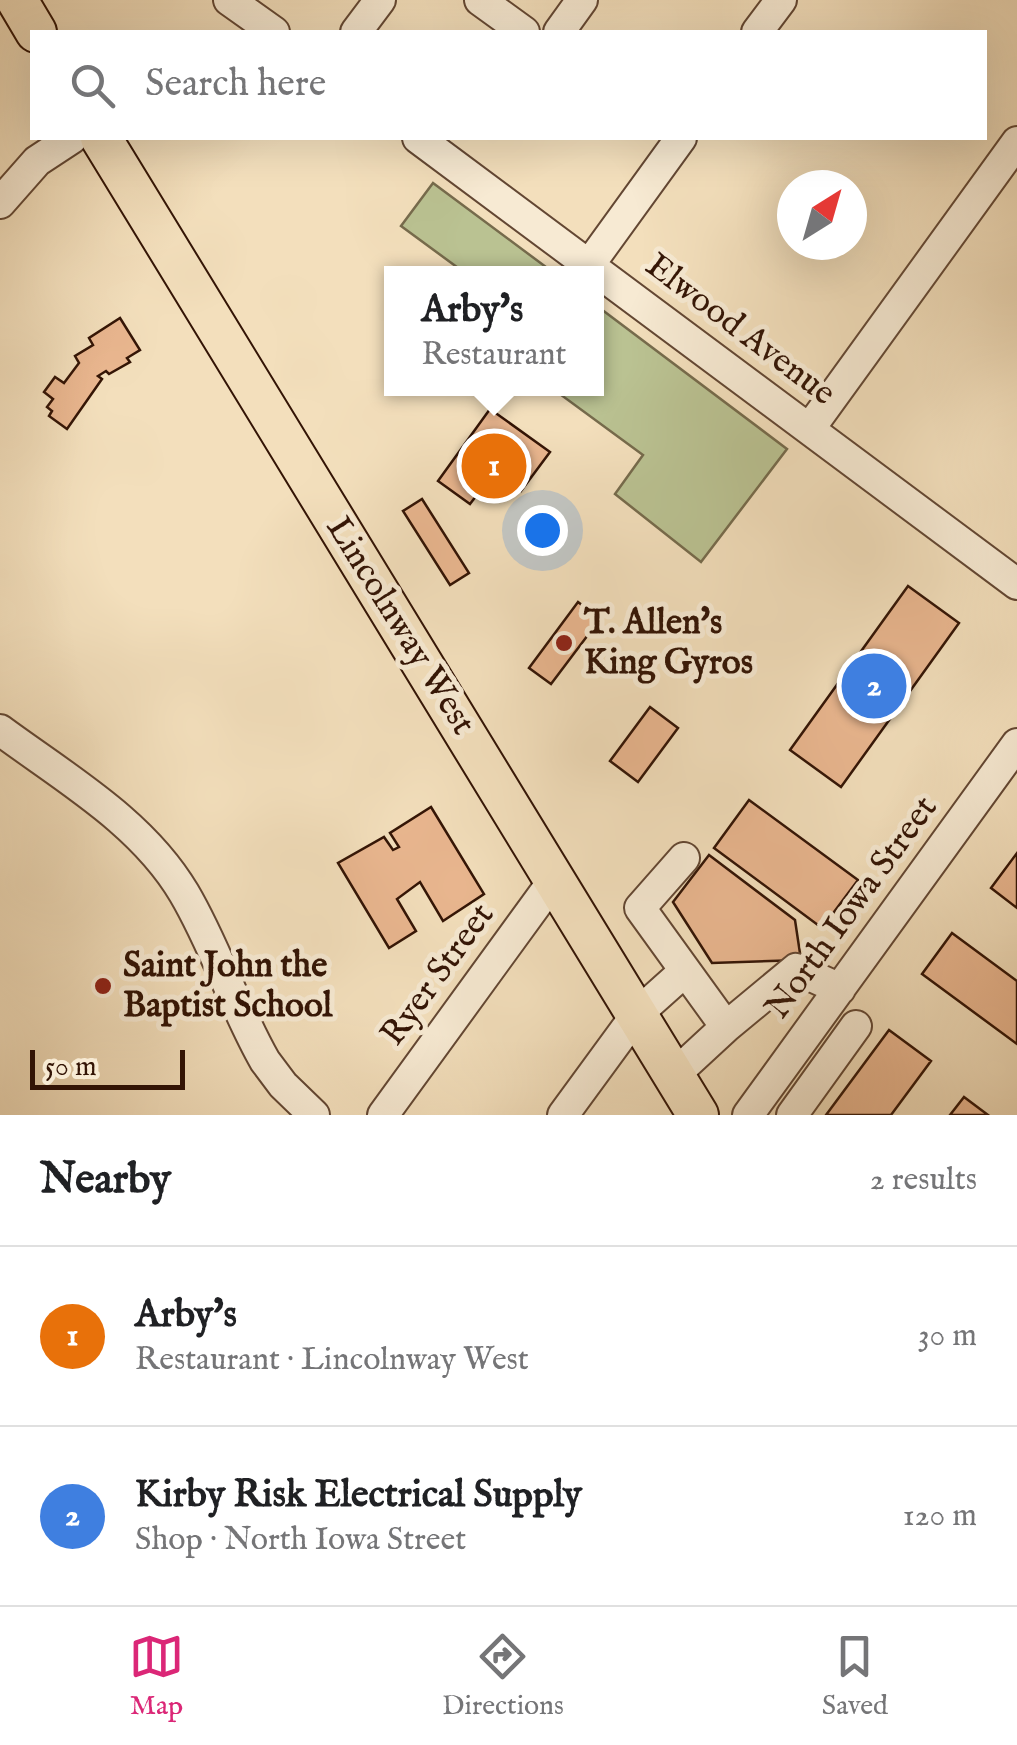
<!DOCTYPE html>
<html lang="en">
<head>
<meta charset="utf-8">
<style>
  body { margin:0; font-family:"IM FELL English",serif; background:#f6f6f6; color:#202124 }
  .compass { position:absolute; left:777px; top:170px; width:90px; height:90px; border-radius:50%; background:#fff; box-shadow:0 10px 40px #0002; rotate:37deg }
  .scale { position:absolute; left:30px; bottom:25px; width:155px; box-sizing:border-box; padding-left:10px; border:5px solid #331405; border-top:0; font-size:28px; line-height:35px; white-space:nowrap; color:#331405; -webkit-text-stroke:8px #f7ead3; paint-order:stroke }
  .you { position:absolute; left:542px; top:530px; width:35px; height:35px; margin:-25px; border:8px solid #fff; border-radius:50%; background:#1a73e8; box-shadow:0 0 0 15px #1a73e833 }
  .badge { display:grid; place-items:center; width:65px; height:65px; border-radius:50%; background:#db2777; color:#fff; font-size:32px; font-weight:700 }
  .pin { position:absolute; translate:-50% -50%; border:5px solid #fff; box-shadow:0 2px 10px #0006 }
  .popup { position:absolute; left:384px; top:266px; width:220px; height:130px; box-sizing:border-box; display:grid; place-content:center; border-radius:0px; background:#fff; filter:drop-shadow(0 2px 8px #0005); font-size:32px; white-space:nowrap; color:#757577 }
  .popup b { font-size:38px; color:#202124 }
  .popup::after { content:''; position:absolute; left:50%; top:100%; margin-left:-20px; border:20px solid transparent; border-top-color:#fff }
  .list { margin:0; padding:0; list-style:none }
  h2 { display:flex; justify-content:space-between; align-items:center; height:130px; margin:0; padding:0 40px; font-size:42px }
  h2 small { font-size:32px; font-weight:400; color:#757577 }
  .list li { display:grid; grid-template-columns:65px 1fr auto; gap:30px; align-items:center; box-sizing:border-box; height:180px; padding:0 40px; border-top:2px solid #e0e0e0 }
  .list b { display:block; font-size:38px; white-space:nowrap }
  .list p { margin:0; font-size:32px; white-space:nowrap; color:#757577 }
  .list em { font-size:32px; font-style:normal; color:#757577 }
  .icon { flex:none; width:55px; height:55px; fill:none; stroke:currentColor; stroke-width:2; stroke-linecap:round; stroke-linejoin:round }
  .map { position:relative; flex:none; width:1017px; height:1115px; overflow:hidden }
  .search { position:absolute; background:#fff; box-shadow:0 10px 40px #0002; left:30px; right:30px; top:30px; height:110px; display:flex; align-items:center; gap:25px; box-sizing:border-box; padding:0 35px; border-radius:0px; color:#757577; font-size:38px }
  .sheet { height:490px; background:#fff }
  nav { display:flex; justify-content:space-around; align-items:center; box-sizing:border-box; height:140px; border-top:2px solid #e0e0e0; background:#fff; font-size:28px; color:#757577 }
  nav a { display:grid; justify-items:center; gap:5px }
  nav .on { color:#db2777 }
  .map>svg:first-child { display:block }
  .green { fill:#bac292; stroke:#766b4c; stroke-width:2.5 }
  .building { fill:#eab790; stroke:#331405; stroke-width:2.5 }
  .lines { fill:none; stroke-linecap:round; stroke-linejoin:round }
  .minor-casing { stroke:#634733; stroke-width:34 }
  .major-casing { stroke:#331405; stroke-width:44 }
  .minor { stroke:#f7ead3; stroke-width:30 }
  .major { stroke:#f3dfbc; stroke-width:40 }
  .poi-dot { fill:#8f2418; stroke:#f7ead3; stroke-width:4 }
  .labels { text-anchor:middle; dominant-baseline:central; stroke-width:10; stroke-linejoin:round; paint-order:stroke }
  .street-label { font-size:35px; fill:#331405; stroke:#f7ead3 }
  .poi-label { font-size:35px; font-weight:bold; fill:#331405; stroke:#f7ead3; text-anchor:start }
</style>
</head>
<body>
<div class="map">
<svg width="1017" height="1115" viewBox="0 0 1017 1115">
  <rect width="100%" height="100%" fill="#f3dfbc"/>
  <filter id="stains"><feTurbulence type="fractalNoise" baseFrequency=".002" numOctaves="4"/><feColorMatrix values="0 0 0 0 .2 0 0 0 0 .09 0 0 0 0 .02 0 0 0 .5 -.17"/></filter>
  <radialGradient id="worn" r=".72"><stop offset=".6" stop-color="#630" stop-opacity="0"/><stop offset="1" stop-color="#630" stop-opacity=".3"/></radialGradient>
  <path class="green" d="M 433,183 L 554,273 L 465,273 L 401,226 Z
    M 597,306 L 787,449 L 701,562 L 615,494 L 643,455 L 553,389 L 596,388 Z"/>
  <path class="building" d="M 120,318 L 140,350 L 127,358 L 130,362 L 109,374 L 106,371 L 98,376 L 102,379 L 67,429 L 49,416 L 52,411 L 47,407 L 53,399 L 44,392 L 55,377 L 64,383 L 79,363 L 75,356 L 93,345 L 89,338 Z
    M 490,409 L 550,452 L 521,491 L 505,479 L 486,483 L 470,504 L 438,481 Z
    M 422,499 L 469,573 L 450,585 L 403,511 Z
    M 908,586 L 959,623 L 841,787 L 790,750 Z
    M 578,602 L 600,619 L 551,684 L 529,668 Z
    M 650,707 L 678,728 L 638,782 L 610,761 Z
    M 749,800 L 858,880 L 822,928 L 714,848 Z
    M 431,807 L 484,894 L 443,921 L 420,882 L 397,899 L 416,931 L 389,948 L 338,863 L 384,837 L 393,850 L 399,847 L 390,833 Z
    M 1017,853 L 1017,908 L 991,888 Z
    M 709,855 L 795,920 L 801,960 L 712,963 L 673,902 Z
    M 952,933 L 1017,981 L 1017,1044 L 922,974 Z
    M 889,1030 L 931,1061 L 891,1115 L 826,1115 Z
    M 964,1097 L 988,1115 L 950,1115 Z"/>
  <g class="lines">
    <defs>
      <path id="minor" d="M 229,0 L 274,32
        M 480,0 L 524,32
        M 356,32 L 380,0
        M 559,32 L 582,0
        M 757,32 L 781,0
        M 418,138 L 1017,584
        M 0,203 L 37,161 L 72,138
        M 589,265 L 681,138
        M 810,428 L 1017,142
        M 0,730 C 65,778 142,822 184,893 C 216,947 234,1007 265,1061 L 283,1085 L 314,1115
        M 684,858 L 640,908 L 726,1027 L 796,969 L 840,989
        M 674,1075 L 726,1027
        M 383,1115 L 554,880
        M 563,1115 L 637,1014 L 685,971
        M 748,1115 L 1017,744
        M 792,1115 L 856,1026"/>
      <path id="major" d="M 17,0 L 36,32
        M 101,138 L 698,1115"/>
    </defs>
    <use href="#minor" class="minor-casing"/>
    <use href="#major" class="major-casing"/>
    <use href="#minor" class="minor"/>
    <use href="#major" class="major"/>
  </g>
  <g class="poi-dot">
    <circle cx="564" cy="643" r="10"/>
    <circle cx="103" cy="986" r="10"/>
  </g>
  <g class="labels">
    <g class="street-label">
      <text transform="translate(740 330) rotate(37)">Elwood Avenue</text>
      <text transform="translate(400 626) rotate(58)">Lincolnway West</text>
      <text transform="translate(852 908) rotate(-54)">North Iowa Street</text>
      <text transform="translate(438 975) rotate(-54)">Ryer Street</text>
    </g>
    <g class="poi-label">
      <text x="584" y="623">T. Allen's<tspan x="584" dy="40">King Gyros</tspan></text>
      <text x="123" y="966">Saint John the<tspan x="123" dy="40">Baptist School</tspan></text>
    </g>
  </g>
  <rect width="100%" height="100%" filter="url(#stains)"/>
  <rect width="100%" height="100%" fill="url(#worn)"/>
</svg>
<svg class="compass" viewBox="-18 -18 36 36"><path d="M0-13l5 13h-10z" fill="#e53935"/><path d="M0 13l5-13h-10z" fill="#757577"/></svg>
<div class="scale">50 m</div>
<div class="you"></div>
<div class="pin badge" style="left:494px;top:466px;background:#e8710a">1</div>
<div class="popup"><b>Arby's</b>Restaurant</div>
<div class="pin badge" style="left:874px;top:686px;background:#3f7fe0">2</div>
<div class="search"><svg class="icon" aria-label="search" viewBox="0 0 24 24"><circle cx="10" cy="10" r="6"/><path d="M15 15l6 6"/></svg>Search here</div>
</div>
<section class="sheet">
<h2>Nearby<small>2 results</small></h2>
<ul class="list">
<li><span class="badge" style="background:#e8710a">1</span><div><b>Arby's</b><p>Restaurant · Lincolnway West</p></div><em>30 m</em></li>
<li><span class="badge" style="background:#3f7fe0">2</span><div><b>Kirby Risk Electrical Supply</b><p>Shop · North Iowa Street</p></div><em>120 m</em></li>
</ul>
</section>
<nav>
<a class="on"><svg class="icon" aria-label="map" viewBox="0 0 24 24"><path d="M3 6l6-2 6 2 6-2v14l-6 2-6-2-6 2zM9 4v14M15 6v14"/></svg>Map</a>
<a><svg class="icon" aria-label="directions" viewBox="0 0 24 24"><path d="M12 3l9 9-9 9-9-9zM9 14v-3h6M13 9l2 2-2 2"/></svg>Directions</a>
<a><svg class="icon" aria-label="saved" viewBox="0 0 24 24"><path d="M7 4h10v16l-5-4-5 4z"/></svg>Saved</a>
</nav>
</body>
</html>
